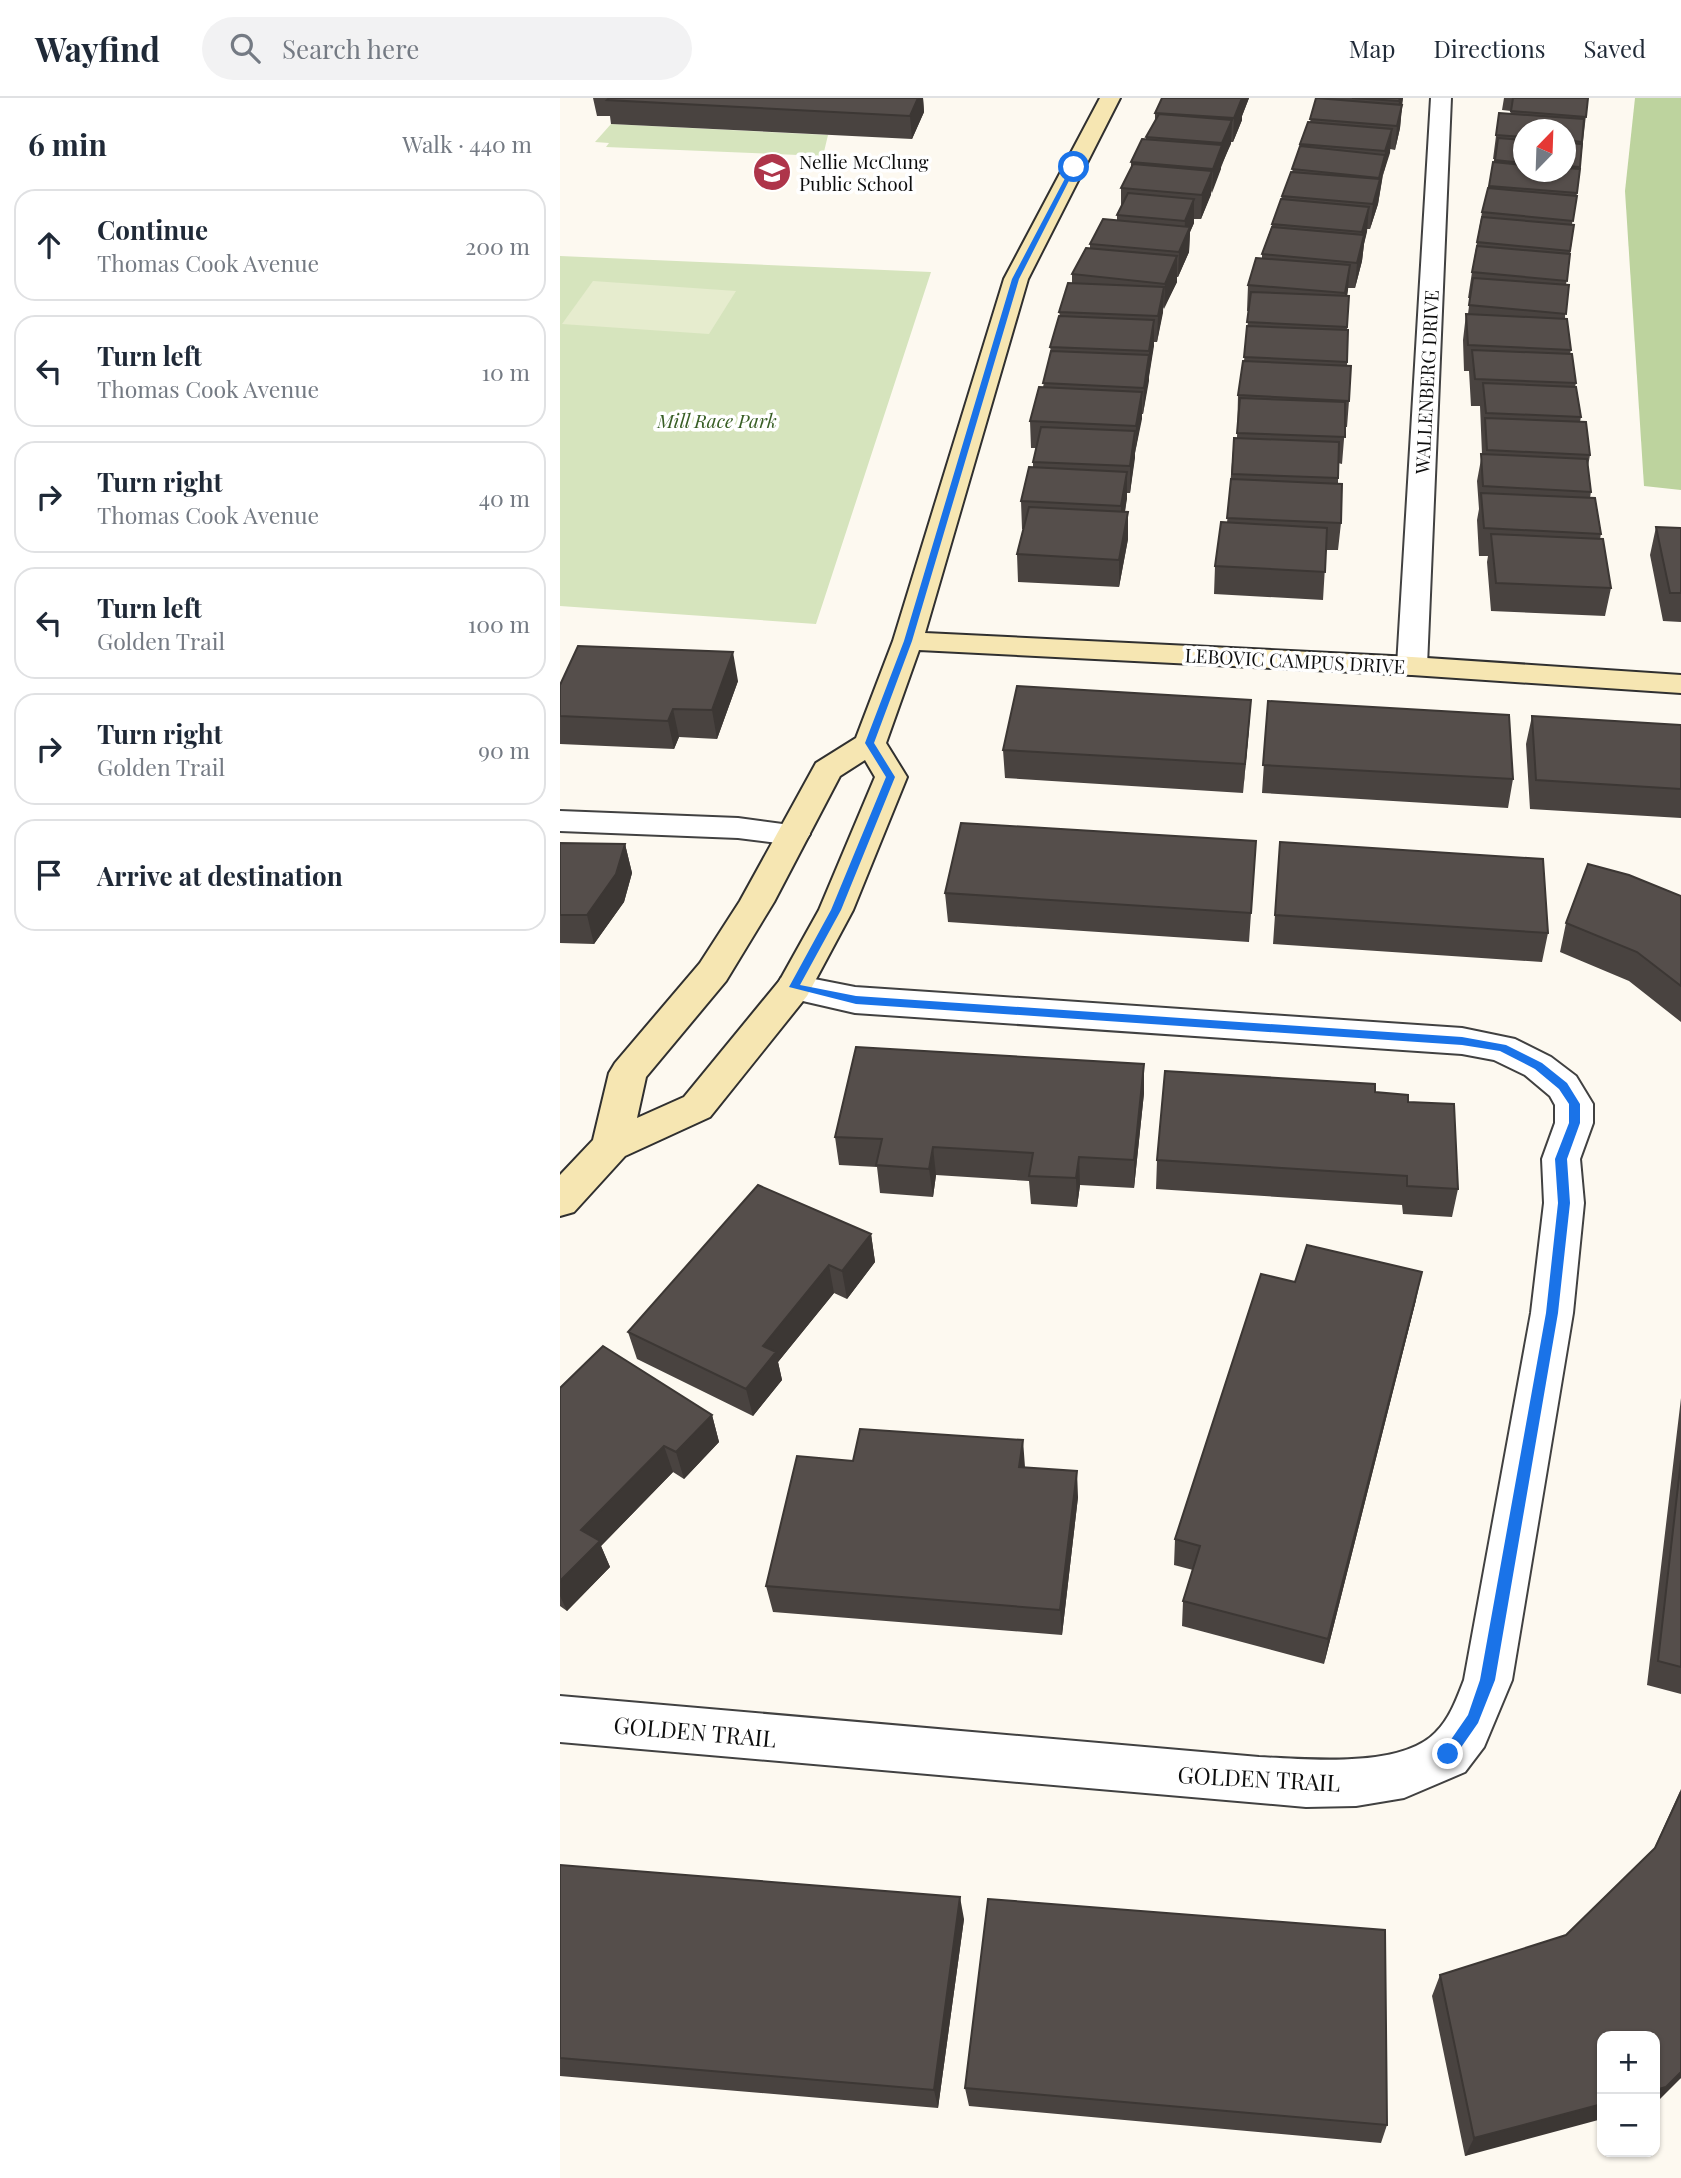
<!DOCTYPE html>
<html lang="en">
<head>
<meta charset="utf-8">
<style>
  body { margin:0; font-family:"Playfair Display",serif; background:#f2f2f3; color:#1f2937 }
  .controls { position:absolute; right:21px; bottom:21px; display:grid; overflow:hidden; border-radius:14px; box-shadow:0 2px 5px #0004 }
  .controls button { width:63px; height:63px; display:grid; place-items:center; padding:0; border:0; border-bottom:2px solid #e0e1e3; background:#fff; color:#1f2937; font:35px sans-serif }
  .compass { position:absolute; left:953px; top:21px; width:63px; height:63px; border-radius:50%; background:#fff; box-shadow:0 2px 5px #0004; rotate:23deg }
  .stop { position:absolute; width:21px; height:21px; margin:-16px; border:5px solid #1a73e8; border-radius:50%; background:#fff }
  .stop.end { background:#1a73e8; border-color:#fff; box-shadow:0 2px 7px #0008 }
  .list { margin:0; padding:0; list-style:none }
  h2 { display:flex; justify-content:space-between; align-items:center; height:91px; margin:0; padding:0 28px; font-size:30px }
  h2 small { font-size:23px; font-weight:400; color:#747a83 }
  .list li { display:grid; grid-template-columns:46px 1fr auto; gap:21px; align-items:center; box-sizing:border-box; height:112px; margin:0 14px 14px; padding:0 14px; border:2px solid #e0e1e3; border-radius:21px }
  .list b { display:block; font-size:26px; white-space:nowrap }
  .list p { margin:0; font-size:23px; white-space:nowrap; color:#747a83 }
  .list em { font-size:23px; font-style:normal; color:#747a83 }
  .icon { flex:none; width:38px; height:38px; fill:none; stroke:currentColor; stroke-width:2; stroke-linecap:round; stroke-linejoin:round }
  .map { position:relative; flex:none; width:1121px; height:2080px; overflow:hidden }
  header { display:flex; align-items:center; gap:42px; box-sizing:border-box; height:98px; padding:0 35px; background:#fff; border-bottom:2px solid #e0e1e3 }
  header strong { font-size:33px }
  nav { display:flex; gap:38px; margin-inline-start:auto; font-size:24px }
  .search { width:490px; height:63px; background:#f2f2f3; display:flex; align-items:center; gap:18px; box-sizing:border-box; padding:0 24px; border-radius:38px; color:#747a83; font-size:26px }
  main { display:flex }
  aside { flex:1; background:#fff }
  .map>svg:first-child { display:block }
  .green { fill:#d6e4bd }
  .forest { fill:#bdd39e }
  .pitch { fill:#e6ecce }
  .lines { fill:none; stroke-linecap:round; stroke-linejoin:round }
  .street-casing { stroke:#414141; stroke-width:4 }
  .secondary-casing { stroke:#303030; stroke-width:4 }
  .street { fill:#fff; fill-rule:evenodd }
  .secondary { fill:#f6e6b2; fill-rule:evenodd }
  .wall { fill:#494340; fill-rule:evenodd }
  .shaded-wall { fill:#3c3734 }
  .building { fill:#554e4b; stroke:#3c3734; stroke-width:2 }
  .route { fill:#1a73e8 }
  .labels { text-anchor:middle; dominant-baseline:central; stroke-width:7; stroke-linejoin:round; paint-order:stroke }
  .far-poi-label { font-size:19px; fill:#0e0e0e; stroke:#fff; text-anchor:start }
  .far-street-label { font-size:19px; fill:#0e0e0e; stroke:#fff }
  .far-park-label { font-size:19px; font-style:italic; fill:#385e25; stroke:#fff }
  .street-label { font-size:23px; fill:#0e0e0e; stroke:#fff }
</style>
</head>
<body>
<header>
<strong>Wayfind</strong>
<div class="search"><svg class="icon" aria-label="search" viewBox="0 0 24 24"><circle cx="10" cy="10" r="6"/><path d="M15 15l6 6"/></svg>Search here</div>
<nav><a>Map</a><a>Directions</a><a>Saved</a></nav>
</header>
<main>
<aside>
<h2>6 min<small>Walk · 440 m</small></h2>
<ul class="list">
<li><svg class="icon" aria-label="ahead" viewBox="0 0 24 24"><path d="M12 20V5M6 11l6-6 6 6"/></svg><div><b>Continue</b><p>Thomas Cook Avenue</p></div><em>200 m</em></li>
<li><svg class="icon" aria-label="left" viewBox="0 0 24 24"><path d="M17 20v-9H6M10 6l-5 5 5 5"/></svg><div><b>Turn left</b><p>Thomas Cook Avenue</p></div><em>10 m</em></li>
<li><svg class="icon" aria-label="right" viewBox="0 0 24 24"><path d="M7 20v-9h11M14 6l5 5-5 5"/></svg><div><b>Turn right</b><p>Thomas Cook Avenue</p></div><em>40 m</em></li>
<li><svg class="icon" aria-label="left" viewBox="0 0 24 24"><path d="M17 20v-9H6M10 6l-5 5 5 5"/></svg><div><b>Turn left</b><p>Golden Trail</p></div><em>100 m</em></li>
<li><svg class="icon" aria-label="right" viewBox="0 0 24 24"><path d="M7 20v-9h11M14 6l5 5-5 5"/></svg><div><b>Turn right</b><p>Golden Trail</p></div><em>90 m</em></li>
<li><svg class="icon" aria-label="arrive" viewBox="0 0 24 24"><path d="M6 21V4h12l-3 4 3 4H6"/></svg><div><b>Arrive at destination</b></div></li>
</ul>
</aside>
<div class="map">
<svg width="1121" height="2080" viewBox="0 0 1121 2080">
  <rect width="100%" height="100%" fill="#fdf9f0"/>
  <path class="green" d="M 51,26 L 268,37 L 263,58 L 46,49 L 49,45 L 35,44 Z
    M 0,158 L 371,174 L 256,526 L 0,508 Z"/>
  <path class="forest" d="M 1075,0 L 1121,0 L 1121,392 L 1084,388 L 1065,93 Z"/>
  <path class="pitch" d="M 33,183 L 176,193 L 149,236 L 2,226 Z"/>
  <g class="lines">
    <defs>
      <path id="street" d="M 871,0 L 891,0 L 867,568 L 863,574 L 852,577 L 841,574 L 837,568 Z
        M 0,713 L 178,720 L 245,729 L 250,736 L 245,743 L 233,747 L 178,740 L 0,733 Z
        M 234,877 L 295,889 L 902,930 L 955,941 L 991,959 L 1016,978 L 1033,1006 L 1033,1025 L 1020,1061 L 1024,1105 L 1013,1215 L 952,1582 L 924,1649 L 905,1674 L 844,1700 L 796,1708 L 746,1709 L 0,1644 L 0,1598 L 699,1659 C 746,1661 841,1671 876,1634 C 890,1620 897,1600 904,1582 L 971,1215 L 984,1105 L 982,1061 L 995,1025 L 995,1007 L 990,998 L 965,977 L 934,962 L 902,956 L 295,915 L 221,898 L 216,889 L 221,880 Z"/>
      <path id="secondary" d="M 540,0 L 560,0 L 468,181 L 365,535 L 852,559 L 1121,577 L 1121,595 L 852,577 L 359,552 L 326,645 L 347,679 L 293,812 L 247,898 L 150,1019 L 65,1058 L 14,1114 L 0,1118 L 0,1077 L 33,1042 L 49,975 L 55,965 L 140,865 L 180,803 L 256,665 L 296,640 L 333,543 L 444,181 ZM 305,662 L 315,679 L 259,812 L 220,882 L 124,999 L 77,1020 L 86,979 L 166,883 L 214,804 L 280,678 Z"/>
    </defs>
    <use href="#street" class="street-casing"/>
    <use href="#secondary" class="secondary-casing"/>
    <use href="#street" class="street"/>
    <use href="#secondary" class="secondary"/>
  </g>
  <path class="wall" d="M 33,0 L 363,0 L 364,14 L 352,41 L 51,26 L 50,18 L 37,18 Z
    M 602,0 L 689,0 L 682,18 L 682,22 L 673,44 L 671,44 L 641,121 L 634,121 L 634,125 L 630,134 L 629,154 L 618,179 L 617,179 L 617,184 L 603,211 L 597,244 L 594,244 L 583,316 L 582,316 L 575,355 L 570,395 L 567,395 L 565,414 L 568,414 L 568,441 L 559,489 L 458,484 L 457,456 L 463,431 L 462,431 L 461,403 L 473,370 L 473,364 L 476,350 L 471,350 L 470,323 L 483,289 L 491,254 L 490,249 L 500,218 L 499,214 L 512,185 L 512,176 L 530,150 L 530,146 L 557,122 L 557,117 L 561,109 L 561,90 L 571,70 L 571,64 L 586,41 L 586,39 L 595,23 L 595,15 Z
    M 756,0 L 843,0 L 840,30 L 835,52 L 830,51 L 823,77 L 818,106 L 810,131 L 807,131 L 804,146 L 802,163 L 795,190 L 788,190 L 787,198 L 789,198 L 787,232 L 788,232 L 787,268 L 789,303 L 787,329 L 785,329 L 782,366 L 778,365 L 778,385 L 781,425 L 778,452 L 766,452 L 763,502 L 654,496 L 655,468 L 667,425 L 674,340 L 677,340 L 678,297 L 684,263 L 689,213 L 687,213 L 688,187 L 702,160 L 702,156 L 722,98 L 732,74 L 740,46 L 750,24 Z
    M 944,0 L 1028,0 L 1017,95 L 1012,126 L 1014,127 L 1006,187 L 1005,221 L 1011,252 L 1010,256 L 1016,285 L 1015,289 L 1021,319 L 1020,324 L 1030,357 L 1028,368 L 1031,394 L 1030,400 L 1041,436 L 1040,441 L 1051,490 L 1045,518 L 931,513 L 927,464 L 928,458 L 919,458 L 917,422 L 919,411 L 917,383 L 922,356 L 920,308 L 911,308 L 909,273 L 904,273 L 903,242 L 906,216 L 908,216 L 910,200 L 908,200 L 912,174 L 922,114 L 929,90 L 933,64 L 934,64 L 935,61 L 933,61 L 939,15 L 950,16 L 951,13 L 942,12 ZM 963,32 L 1005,32 L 1005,74 L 963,74 Z
    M 1096,429 L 1121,430 L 1121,524 L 1103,523 L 1090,457 Z
    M 178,583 L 157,641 L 119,639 L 114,651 L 0,646 L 0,587 Z
    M 708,603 L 953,681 L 948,710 L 702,695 Z
    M 972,618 L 1121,627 L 1121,720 L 970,711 L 966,646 Z
    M 689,630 L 683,695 L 445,680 L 443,652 Z
    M 696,743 L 689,844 L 388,824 L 385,795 Z
    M 720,744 L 988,835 L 982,864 L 713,846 Z
    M 0,745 L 65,746 L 72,775 L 64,804 L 34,846 L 0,845 Z
    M 1121,798 L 1121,924 L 1069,883 L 1000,854 L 1006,825 Z
    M 815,994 L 848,1004 L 898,1091 L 892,1119 L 843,1116 L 842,1107 L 596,1091 L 597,1062 Z
    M 584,995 L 574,1090 L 520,1087 L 517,1109 L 471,1106 L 469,1083 L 376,1077 L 373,1099 L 320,1095 L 317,1069 L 279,1067 L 275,1039 Z
    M 311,1136 L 315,1164 L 287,1201 L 274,1195 L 218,1264 L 222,1282 L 193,1318 L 77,1261 L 68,1234 Z
    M 735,1184 L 856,1202 L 764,1566 L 622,1528 L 623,1503 L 633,1472 L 614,1467 L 615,1441 Z
    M 0,1290 L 152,1317 L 159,1344 L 124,1381 L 113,1374 L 41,1448 L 50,1469 L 7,1513 L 0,1508 Z
    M 1121,1300 L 1121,1596 L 1087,1587 Z
    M 293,1363 L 465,1369 L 518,1399 L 502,1537 L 213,1514 L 206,1488 Z
    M 1121,1691 L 1121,1980 L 905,2058 L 872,1898 L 880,1877 L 1006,1837 L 1093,1753 Z
    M 0,1767 L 404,1821 L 378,2010 L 0,1978 Z
    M 405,1990 L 827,2027 L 821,2045 L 409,2008 Z"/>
  <path class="shaded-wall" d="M 356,0 L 363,0 L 364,14 L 352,41 L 350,18 Z
    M 682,0 L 689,0 L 682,18 L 682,22 L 673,44 L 674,20 Z
    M 840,0 L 843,0 L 837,27 L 839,3 Z
    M 842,7 L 840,30 L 835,52 L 837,28 Z
    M 672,22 L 671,46 L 661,68 L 661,71 L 652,95 L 653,71 L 661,48 L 662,45 Z
    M 832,31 L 830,55 L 823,77 L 825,53 Z
    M 825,57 L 822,81 L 818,106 L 810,131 L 813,106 L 819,87 Z
    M 652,73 L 651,97 L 641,121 L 642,97 Z
    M 634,101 L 634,125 L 630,134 L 629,154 L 618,179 L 619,154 L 624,142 L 625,123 Z
    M 809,109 L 807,134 L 804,146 L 802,163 L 795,190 L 797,165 L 801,151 L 802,134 Z
    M 617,158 L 617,184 L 604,211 L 605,186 Z
    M 790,167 L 788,192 L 783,221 L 785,195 Z
    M 604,189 L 603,215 L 597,244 L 598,218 Z
    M 594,222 L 594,248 L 589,279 L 589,253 Z
    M 589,257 L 589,283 L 583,316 L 584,290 Z
    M 582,294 L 582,321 L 575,355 L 576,328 Z
    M 575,333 L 575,360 L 570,395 L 570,368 Z
    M 567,374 L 567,401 L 561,436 L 561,408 Z
    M 568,414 L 568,441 L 559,489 L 559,462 Z
    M 173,554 L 178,583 L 157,641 L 152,612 Z
    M 691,602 L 689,630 L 683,695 L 685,666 Z
    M 113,611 L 119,639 L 114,651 L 108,623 Z
    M 65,746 L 72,775 L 64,804 L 34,846 L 27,817 Z
    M 584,966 L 584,995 L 574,1090 L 574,1062 Z
    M 373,1049 L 376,1077 L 373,1099 L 369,1071 Z
    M 519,1059 L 520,1087 L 517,1109 L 516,1080 Z
    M 311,1136 L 315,1164 L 287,1201 L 282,1173 Z
    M 269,1167 L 274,1195 L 218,1264 L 222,1282 L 193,1318 L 186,1291 L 203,1248 Z
    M 862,1174 L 856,1202 L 764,1566 L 768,1541 Z
    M 152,1317 L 159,1344 L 124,1381 L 116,1354 Z
    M 463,1342 L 465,1369 L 459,1369 Z
    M 104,1348 L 113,1374 L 41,1448 L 50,1469 L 7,1513 L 0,1498 L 0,1483 L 21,1432 Z
    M 517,1373 L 518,1399 L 502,1537 L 500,1512 Z
    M 400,1799 L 404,1821 L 378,2010 L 374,1992 Z
    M 1121,1974 L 1121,1980 L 1095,2006 L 1095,1992 Z
    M 1042,2006 L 1042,2021 L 905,2058 L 914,2040 Z"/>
  <path class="building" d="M 49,0 L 358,0 L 350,18 L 47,2 Z
    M 602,0 L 682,0 L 674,20 L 595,15 Z
    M 756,0 L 842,7 L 837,28 L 750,21 Z
    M 792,0 L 840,0 L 839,3 Z
    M 953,0 L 1028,0 L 1026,19 L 951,13 Z
    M 939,15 L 1024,21 L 1022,44 L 1005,42 L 1005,32 L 963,32 L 963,39 L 936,37 Z
    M 599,16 L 672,22 L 662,45 L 586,39 Z
    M 748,24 L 832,31 L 825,53 L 740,46 Z
    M 938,40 L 963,42 L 963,65 L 935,62 Z
    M 582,41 L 662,47 L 653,71 L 571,64 Z
    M 1005,45 L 1022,46 L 1020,69 L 1005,68 Z
    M 740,48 L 825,57 L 819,80 L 732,71 Z
    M 933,64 L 963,67 L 963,74 L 1005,74 L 1005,70 L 1020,71 L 1017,95 L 929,88 Z
    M 573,66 L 652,73 L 642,97 L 561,90 Z
    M 731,74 L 820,81 L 813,106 L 722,98 Z
    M 928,90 L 1017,98 L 1013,123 L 922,114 Z
    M 568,95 L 634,101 L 625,123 L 557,117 Z
    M 721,101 L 809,109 L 802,134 L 712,126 Z
    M 922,119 L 1014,127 L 1010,153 L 917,144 Z
    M 543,121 L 630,129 L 619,154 L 530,146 Z
    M 712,129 L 804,137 L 797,165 L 702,156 Z
    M 917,148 L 1010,156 L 1007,183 L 912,174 Z
    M 526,150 L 617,158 L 605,186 L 512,176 Z
    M 696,160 L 790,167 L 785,195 L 688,187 Z
    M 913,180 L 1009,187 L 1006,216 L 909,207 Z
    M 508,185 L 604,189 L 598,218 L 499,214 Z
    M 691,194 L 789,198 L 787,229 L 687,224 Z
    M 906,216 L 1007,221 L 1011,252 L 908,247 Z
    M 499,218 L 594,222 L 589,253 L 490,249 Z
    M 687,228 L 788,232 L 787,264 L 684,259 Z
    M 912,252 L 1012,256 L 1016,285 L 915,281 Z
    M 491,253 L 589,257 L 584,290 L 483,285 Z
    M 683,263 L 791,268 L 789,303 L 678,297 Z
    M 923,285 L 1016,289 L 1021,319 L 926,315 Z
    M 479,289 L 582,294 L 576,328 L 470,323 Z
    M 680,300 L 785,304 L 785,339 L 677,335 Z
    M 925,320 L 1026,324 L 1030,357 L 927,352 Z
    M 481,329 L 575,333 L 570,368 L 473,364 Z
    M 674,340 L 779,344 L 778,380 L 672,376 Z
    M 921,356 L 1027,361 L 1031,394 L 923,388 Z
    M 469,369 L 567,374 L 561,408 L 461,403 Z
    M 671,381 L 782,386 L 781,425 L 667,420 Z
    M 921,395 L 1035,400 L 1041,436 L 924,430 Z
    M 469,409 L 568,414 L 559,462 L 457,456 Z
    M 661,424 L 767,430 L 765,474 L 655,468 Z
    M 1096,429 L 1121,430 L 1121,495 L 1110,495 Z
    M 931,436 L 1043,441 L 1051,490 L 936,485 Z
    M 18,548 L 173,554 L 152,612 L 113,611 L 108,623 L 0,618 L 0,587 Z
    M 457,588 L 691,602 L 685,666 L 443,652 Z
    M 708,603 L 949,617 L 953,681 L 703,667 Z
    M 972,618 L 1121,627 L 1121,691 L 976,682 Z
    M 401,725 L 696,743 L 691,815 L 385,795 Z
    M 720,744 L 983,761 L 988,835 L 715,817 Z
    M 0,745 L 65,746 L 56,776 L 27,817 L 0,817 Z
    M 1028,766 L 1069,777 L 1121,798 L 1121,888 L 1077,854 L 1006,825 Z
    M 296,949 L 584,966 L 574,1062 L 519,1059 L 516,1080 L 469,1078 L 473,1055 L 373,1049 L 369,1071 L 316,1067 L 322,1041 L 275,1039 Z
    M 605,973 L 815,986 L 815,994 L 848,997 L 848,1004 L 894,1006 L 898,1091 L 847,1088 L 847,1078 L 597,1062 Z
    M 198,1087 L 311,1136 L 282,1173 L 269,1167 L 203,1248 L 216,1254 L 186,1291 L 68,1234 Z
    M 747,1147 L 862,1174 L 768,1541 L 623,1503 L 640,1448 L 615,1441 L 701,1176 L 735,1184 Z
    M 43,1248 L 152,1317 L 116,1354 L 104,1348 L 21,1432 L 40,1443 L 0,1483 L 0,1290 Z
    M 300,1331 L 463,1342 L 459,1369 L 517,1373 L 500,1512 L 206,1488 L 237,1358 L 293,1363 Z
    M 1121,1362 L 1121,1569 L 1098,1563 Z
    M 1121,1694 L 1121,1974 L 1106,1989 L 1095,1992 L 1095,1938 L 1042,1938 L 1042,2006 L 914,2040 L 880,1877 L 1006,1837 L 1095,1750 Z
    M 0,1767 L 400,1799 L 374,1992 L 0,1960 Z
    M 428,1801 L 825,1832 L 827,2027 L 405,1990 Z"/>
  <path class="route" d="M 517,67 L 459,181 L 352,543 L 314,645 L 335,679 L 281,812 L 240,887 L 296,898 L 902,939 L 946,947 L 982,965 L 1007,985 L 1020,1006 L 1020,1025 L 1007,1061 L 1010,1105 L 998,1215 L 935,1582 L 918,1625 L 893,1661 L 888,1663 L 881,1656 L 908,1617 L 920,1582 L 986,1215 L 998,1105 L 995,1061 L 1009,1025 L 1009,1006 L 999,991 L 975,971 L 940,953 L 902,947 L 296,906 L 229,889 L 271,812 L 326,679 L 305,645 L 344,543 L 452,181 L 511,69 Z"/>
  <defs>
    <symbol id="school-disc" viewBox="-11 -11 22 22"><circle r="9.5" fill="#ae354a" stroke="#fff"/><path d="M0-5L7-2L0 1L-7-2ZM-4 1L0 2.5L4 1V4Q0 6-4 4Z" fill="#fff"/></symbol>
  </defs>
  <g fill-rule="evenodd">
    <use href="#school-disc" x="190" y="52" width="44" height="44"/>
  </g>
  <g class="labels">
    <g class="far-poi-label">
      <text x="239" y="63">Nellie McClung<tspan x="239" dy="22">Public School</tspan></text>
    </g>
    <g class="far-street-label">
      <text transform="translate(866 284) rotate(-87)">WALLENBERG DRIVE</text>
      <text transform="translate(735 562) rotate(3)">LEBOVIC CAMPUS DRIVE</text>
    </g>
    <g class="far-park-label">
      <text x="157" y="322">Mill Race Park</text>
    </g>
    <g class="street-label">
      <text transform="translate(135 1633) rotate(5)">GOLDEN TRAIL</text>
      <text transform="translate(699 1680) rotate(3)">GOLDEN TRAIL</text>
    </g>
  </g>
</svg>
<div class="controls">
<button>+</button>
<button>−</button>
</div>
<svg class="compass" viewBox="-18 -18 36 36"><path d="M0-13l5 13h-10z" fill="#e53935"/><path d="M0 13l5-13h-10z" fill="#747a83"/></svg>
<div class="stop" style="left:514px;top:69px"></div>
<div class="stop end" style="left:888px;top:1656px"></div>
</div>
</main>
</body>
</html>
